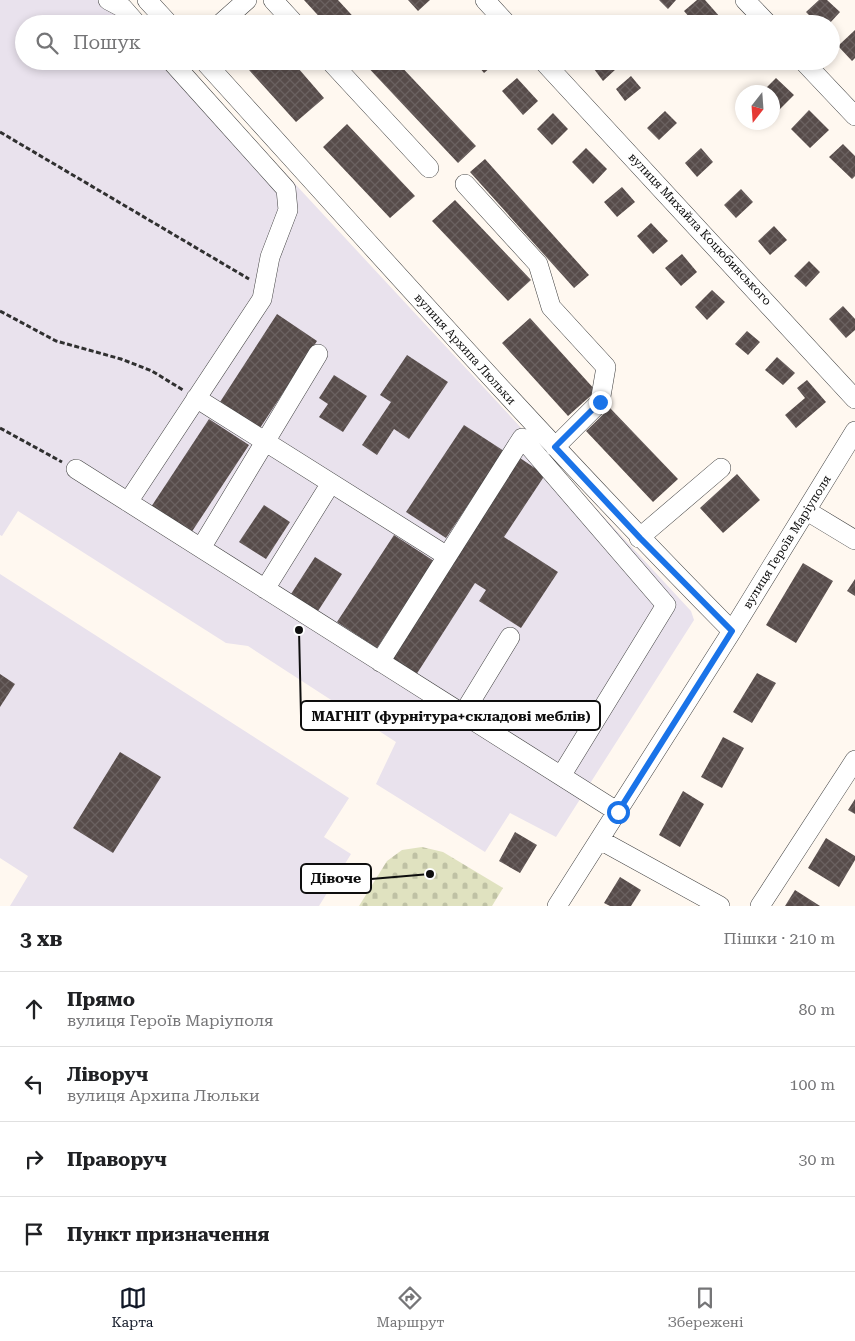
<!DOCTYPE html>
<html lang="uk">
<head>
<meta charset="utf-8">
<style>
  body { margin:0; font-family:"Roboto Serif",serif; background:#f2f2f2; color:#202124 }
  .compass { position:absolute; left:735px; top:85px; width:45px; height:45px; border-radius:50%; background:#fff; box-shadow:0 2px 8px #0003; rotate:197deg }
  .stop { position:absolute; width:15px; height:15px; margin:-11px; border:4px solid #1a73e8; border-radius:50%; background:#fff }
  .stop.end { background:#1a73e8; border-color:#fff; box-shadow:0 1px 5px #0008 }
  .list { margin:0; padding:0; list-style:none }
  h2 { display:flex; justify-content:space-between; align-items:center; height:65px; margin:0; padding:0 20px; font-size:21px }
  h2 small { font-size:16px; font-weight:400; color:#757577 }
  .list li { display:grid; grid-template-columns:32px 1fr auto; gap:15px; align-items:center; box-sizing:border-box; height:75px; padding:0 20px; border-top:1px solid #e0e0e0 }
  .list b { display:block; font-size:19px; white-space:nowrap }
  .list p { margin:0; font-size:16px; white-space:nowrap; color:#757577 }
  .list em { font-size:16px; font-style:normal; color:#757577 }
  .icon { flex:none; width:28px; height:28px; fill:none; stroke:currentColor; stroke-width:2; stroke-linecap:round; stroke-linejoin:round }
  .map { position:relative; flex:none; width:855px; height:906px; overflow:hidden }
  .search { position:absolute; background:#fff; box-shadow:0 2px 8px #0003; left:15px; right:15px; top:15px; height:55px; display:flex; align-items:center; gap:12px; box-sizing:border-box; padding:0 18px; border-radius:28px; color:#757577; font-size:19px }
  .sheet { height:365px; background:#fff }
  nav { display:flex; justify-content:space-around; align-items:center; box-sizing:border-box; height:70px; border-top:1px solid #e0e0e0; background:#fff; font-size:14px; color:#757577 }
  nav a { display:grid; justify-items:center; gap:2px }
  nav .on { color:#111827 }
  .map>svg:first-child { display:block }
  .industrial { fill:#e9e2ed }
  .cemetery { fill:url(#cemetery-stones) }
  .building { fill:url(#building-cross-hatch) }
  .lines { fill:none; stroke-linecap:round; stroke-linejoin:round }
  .minor-casing { stroke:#414141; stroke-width:20 }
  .path { stroke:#303030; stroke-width:3; stroke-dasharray:5 2.5; stroke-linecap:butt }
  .minor { stroke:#fff; stroke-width:19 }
  .route { stroke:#1a73e8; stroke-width:6 }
  .labels { text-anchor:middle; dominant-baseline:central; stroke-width:5; stroke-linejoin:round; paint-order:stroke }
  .street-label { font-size:12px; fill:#0e0e0e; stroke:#fff }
  .leader { fill:none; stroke:#0e0e0e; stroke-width:2 }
  .callout-dot { fill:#0e0e0e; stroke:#fff; stroke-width:2 }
  .callout { fill:#fff; stroke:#0e0e0e; stroke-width:2 }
  .callout-label { font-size:14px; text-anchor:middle; font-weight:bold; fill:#0e0e0e }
</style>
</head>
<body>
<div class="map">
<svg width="855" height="906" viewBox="0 0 855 906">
  <defs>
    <pattern id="cemetery-stones" width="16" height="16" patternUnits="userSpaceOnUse" patternTransform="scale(1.25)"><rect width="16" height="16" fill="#e0e2c0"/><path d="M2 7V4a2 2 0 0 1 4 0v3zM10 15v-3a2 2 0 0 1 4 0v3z" fill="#bfc1a4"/></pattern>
    <pattern id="building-cross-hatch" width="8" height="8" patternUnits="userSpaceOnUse" patternTransform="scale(1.25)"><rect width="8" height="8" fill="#574c4a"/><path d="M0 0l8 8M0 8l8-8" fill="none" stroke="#6a6160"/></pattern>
  </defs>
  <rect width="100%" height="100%" fill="#fff8f0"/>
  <path class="industrial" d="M 0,0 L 124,0 L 146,24 L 24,24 L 24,61 L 181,61 L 691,611 L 694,620 L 556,837 L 510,813 L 485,852 L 376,784 L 396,742 L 248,646 L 226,643 L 18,511 L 2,536 L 0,535 Z
    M 0,574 L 349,798 L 324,837 L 351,854 L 319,906 L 10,906 L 28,876 L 0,858 Z"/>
  <path class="cemetery" d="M 422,847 L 443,852 L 503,888 L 492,906 L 359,906 L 387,861 L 402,850 Z"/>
  <path class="building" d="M 304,0 L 338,0 L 360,24 L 326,24 Z
    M 408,0 L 430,0 L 418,11 Z
    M 659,0 L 676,0 L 668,9 Z
    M 697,0 L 705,0 L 720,17 L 711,24 L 695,24 L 684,11 Z
    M 819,0 L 827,0 L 840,12 L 829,24 L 818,24 L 806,12 Z
    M 455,15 L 463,24 L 446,24 Z
    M 577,16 L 584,24 L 570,24 Z
    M 855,30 L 855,58 L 852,61 L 838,46 Z
    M 241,61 L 292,61 L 324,98 L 296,122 Z
    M 362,61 L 396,61 L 476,146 L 458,163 Z
    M 474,61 L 498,61 L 484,73 Z
    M 588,61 L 609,61 L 616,69 L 603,81 Z
    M 631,76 L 641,88 L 625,101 L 616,89 Z
    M 517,78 L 538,101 L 523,115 L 502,91 Z
    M 776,78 L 794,95 L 776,113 L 772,109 L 772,92 L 762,92 Z
    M 809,110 L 829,130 L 810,148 L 791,129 Z
    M 665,111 L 677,123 L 659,140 L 647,128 Z
    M 553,113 L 568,129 L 552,145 L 537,129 Z
    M 347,124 L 415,196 L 390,218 L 323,147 Z
    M 843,144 L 855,156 L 855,176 L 852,179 L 829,157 Z
    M 586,148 L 607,169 L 593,184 L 572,162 Z
    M 701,148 L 713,162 L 697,177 L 685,163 Z
    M 485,159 L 589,275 L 574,288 L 470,172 Z
    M 622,187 L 635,202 L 617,217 L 604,202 Z
    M 741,189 L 753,202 L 736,218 L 724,205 Z
    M 455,200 L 531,280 L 508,301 L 432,221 Z
    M 651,223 L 668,241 L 653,254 L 637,236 Z
    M 774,226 L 787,240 L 770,255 L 758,241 Z
    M 682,254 L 697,272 L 681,286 L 665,268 Z
    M 809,261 L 820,272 L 806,287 L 794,276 Z
    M 712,290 L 725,302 L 707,320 L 695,307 Z
    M 843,306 L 855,319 L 855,330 L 846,338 L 829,319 Z
    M 277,314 L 317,341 L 260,428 L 220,402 Z
    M 530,318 L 596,391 L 568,416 L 502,343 Z
    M 747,331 L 760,342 L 748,355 L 735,344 Z
    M 407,355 L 448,382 L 409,439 L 394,429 L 377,455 L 362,445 L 391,402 L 380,395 Z
    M 777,357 L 795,373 L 783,385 L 765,370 Z
    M 334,375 L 367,396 L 343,432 L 319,417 L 328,404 L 319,398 Z
    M 807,380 L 826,402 L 796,428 L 785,415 L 805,398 L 797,388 Z
    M 610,408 L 678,479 L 653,502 L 586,431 Z
    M 209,419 L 249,445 L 191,533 L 151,507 Z
    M 464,425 L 504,451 L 446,538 L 406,512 Z
    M 520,458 L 545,475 L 504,537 L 558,572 L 521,628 L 479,601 L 486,590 L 475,583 L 416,675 L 389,658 Z
    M 737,474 L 760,500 L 723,533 L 700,508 Z
    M 264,505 L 290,522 L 266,559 L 239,542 Z
    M 394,535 L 434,561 L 377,648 L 337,622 Z
    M 315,557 L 342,574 L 318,611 L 291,594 Z
    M 803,563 L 833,581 L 796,643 L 766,625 Z
    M 855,579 L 855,596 L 847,591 Z
    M 757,673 L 776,683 L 752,723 L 733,712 Z
    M 0,674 L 15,684 L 0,707 Z
    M 723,737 L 744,748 L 722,788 L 701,777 Z
    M 120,752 L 161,777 L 113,853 L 73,828 Z
    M 683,791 L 704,804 L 680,847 L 659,835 Z
    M 855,799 L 855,814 L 848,810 Z
    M 515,832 L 537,845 L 520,873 L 499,861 Z
    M 826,838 L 855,856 L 855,860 L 839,887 L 808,868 Z
    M 620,877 L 641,890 L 631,906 L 610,906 L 604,903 Z
    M 795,890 L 820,906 L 785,906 Z"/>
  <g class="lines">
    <defs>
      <path id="minor" d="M 108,0 L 123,8 L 137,24
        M 147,0 L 169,24
        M 273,0 L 295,24
        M 485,0 L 507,24
        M 745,0 L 768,24
        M 220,24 L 247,0
        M 204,61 C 378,253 550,447 732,631
        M 330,61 L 429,168
        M 543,61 L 855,399
        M 803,61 L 855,116
        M 465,184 L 538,264 L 551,307 L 606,367 L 600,402 L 555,447
        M 196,398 L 447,556
        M 76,469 L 618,812
        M 128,502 L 262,299 L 270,257 L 288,210 L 286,189 L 171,61
        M 807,511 L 855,540
        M 639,538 L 721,468
        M 201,548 L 318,354
        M 265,589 L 331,483
        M 380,662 L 522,438 L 666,605 L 561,776
        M 463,714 L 510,637
        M 600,840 L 720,906
        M 557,906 L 732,631 L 855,431
        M 760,906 L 855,760"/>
    </defs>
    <use href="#minor" class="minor-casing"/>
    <path class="path" d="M 0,132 L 249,279
      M 0,311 L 56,341 L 121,359 L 152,371 L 183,390
      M 0,428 L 62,462"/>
    <use href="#minor" class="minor"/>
  </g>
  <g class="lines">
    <path class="route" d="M 600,402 L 555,447 L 640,538 L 732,631 L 618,812"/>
  </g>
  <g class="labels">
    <g class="street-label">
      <text transform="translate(700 229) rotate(47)">вулиця Михайла Коцюбинського</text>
      <text transform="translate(465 349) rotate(48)">вулиця Архипа Люльки</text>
      <text transform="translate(787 542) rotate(-58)">вулиця Героїв Маріуполя</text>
    </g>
  </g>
  <path class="leader" d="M299 630L301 716M430 874L371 879"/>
  <g class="callout-dot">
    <circle cx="299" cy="630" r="5"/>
    <circle cx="430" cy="874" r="5"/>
  </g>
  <g class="callout">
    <rect x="301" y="701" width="299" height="29" rx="5"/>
    <rect x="301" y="864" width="70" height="29" rx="5"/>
  </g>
  <g class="callout-label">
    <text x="451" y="721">МАГНІТ (фурнітура+складові меблів)</text>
    <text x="336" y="883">Дівоче</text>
  </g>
</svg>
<svg class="compass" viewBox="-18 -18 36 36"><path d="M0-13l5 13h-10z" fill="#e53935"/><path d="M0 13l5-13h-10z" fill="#757577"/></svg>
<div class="stop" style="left:618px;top:812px"></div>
<div class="stop end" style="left:600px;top:402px"></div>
<div class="search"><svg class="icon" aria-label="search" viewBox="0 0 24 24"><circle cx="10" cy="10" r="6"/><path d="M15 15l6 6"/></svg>Пошук</div>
</div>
<section class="sheet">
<h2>3 хв<small>Пішки · 210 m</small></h2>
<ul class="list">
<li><svg class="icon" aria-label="ahead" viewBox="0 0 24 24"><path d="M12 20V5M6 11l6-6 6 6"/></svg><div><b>Прямо</b><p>вулиця Героїв Маріуполя</p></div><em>80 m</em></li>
<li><svg class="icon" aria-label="left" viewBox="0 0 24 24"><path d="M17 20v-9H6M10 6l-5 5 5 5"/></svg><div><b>Ліворуч</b><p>вулиця Архипа Люльки</p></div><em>100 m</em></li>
<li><svg class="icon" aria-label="right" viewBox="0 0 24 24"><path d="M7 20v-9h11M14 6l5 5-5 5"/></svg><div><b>Праворуч</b></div><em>30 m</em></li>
<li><svg class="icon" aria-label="arrive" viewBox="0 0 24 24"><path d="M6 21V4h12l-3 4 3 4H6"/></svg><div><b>Пункт призначення</b></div></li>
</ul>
</section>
<nav>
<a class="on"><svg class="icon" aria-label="map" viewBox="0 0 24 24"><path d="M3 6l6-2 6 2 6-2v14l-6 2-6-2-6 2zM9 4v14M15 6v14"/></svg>Карта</a>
<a><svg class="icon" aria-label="directions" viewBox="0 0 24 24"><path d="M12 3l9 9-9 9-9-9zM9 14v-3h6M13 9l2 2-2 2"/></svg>Маршрут</a>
<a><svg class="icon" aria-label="saved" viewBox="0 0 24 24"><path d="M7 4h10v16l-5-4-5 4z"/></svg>Збережені</a>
</nav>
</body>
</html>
